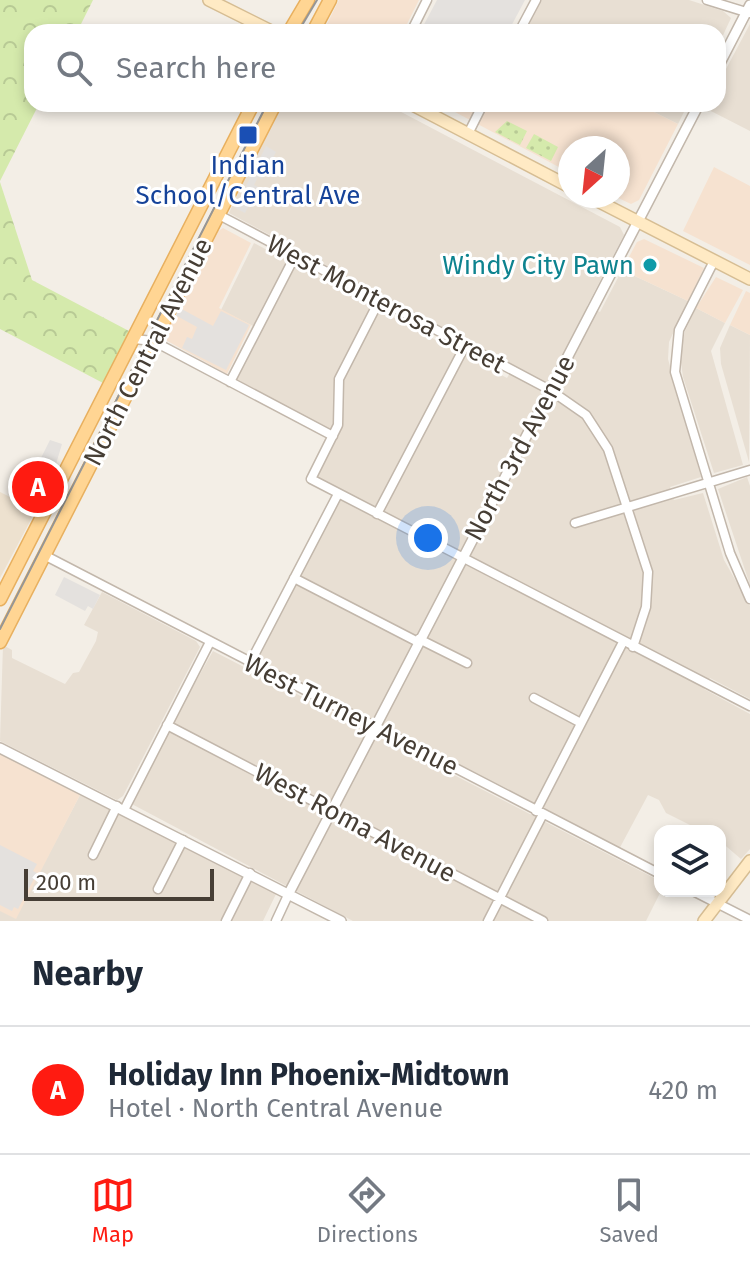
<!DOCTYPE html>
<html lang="en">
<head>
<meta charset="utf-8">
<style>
  body { margin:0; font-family:"Fira Sans",sans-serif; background:#f2f2f3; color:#1f2937 }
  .controls { position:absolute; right:24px; bottom:24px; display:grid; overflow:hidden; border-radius:16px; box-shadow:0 4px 12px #0003 }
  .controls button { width:72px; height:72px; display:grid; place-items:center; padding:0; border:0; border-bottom:2px solid #e0e1e3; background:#fff; color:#1f2937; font:40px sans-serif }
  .compass { position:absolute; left:558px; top:136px; width:72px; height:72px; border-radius:50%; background:#fff; box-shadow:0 4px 12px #0003; rotate:207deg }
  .scale { position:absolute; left:24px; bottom:20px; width:190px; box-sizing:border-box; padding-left:8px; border:4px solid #463e35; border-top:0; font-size:22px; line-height:28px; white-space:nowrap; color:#463e35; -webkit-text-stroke:6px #fff; paint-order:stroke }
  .you { position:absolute; left:428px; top:538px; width:28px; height:28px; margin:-20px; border:6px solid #fff; border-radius:50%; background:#1a73e8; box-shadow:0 0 0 12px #1a73e833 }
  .badge { display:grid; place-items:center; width:52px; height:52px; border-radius:50%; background:#ff1b11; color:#fff; font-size:26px; font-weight:700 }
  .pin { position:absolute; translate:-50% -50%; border:4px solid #fff; box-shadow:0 2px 8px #0006 }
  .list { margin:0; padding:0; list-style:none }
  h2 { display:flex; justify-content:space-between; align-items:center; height:104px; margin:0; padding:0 32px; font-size:34px }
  h2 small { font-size:26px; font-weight:400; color:#747a83 }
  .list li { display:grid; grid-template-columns:52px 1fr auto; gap:24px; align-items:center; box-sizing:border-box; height:128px; padding:0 32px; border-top:2px solid #e0e1e3 }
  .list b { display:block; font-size:30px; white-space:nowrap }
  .list p { margin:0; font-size:26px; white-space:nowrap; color:#747a83 }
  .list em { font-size:26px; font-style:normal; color:#747a83 }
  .icon { flex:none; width:44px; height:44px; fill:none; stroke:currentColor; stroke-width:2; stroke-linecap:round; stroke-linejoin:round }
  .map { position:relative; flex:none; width:750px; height:921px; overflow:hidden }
  .search { position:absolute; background:#fff; box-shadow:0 4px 12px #0003; left:24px; right:24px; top:24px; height:88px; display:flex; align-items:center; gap:20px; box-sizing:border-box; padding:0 28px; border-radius:24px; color:#747a83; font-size:30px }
  .sheet { height:232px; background:#fff }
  nav { display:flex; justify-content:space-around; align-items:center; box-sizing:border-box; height:112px; border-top:2px solid #e0e1e3; background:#fff; font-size:22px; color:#747a83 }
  nav a { display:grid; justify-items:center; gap:4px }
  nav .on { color:#ff1b11 }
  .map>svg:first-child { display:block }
  .residential { fill:#e8dfd3 }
  .commercial { fill:#f6e2d0 }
  .education { fill:#ede1cf }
  .grass { fill:url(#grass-dots) }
  .park { fill:url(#park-crowns) }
  .parking { fill:#e4e1de }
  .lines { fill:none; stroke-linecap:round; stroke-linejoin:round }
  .minor-casing { stroke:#c2b7ab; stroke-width:11 }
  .tertiary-casing { stroke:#c2b7ab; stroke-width:12 }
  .secondary-casing { stroke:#d6bd93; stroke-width:14 }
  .primary-casing { stroke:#e8b05f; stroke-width:15 }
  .minor { stroke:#fff; stroke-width:8 }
  .tertiary { stroke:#fff; stroke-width:9 }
  .secondary { stroke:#ffeac4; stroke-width:11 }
  .primary { stroke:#ffd593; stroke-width:12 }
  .tram { stroke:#969696; stroke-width:2 }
  .transit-dot { fill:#1a4fb4; stroke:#fff; stroke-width:3 }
  .culture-dot { fill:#0f9aa8; stroke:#fff; stroke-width:3 }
  .labels { text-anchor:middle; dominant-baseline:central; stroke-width:6; stroke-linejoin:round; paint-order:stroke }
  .transit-label { font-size:26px; fill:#164399; stroke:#fff }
  .culture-label { font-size:26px; fill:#0d838f; stroke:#fff; text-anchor:end }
  .street-label { font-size:26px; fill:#463e35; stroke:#fff }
</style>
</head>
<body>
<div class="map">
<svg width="750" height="921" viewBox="0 0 750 921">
  <defs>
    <pattern id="grass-dots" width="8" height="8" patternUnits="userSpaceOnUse" patternTransform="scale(2)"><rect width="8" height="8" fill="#d5eaac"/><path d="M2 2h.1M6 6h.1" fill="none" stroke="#b8ca95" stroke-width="1.8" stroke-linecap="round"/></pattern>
    <pattern id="park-crowns" width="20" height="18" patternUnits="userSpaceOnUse" patternTransform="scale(2)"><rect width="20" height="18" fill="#d5eaac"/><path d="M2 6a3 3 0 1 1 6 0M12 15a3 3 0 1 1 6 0" fill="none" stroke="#b8ca95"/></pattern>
  </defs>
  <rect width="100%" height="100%" fill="#f3eee6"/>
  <path class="residential" d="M 540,0 L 689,0 L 723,11 L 731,18 L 718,46 L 718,32 L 524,32 Z
    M 750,24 L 750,131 L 705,108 L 707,104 L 718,104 L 718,84 Z
    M 279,104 L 386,104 L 620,227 L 624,235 L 587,306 L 600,312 L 622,270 L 688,301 L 669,342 L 668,359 L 701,477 L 670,487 L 674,500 L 703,493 L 724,560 L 750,606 L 750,699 L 710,678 L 704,689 L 750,714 L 750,849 L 741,859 L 720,841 L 720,831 L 702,831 L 666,813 L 659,800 L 648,795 L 617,853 L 250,663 L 337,494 L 311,479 L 333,436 L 230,382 L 257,328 L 221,310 L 254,243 L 507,378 L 514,366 L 229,213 Z
    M 638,104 L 688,104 L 678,124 Z
    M 696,308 L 725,323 L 711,351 L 743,465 L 714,473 L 683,377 L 680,355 L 685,331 Z
    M 730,325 L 750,335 L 749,462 L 721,364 L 720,348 Z
    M 747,477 L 750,486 L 750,585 L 718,489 Z
    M 102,592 L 196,641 L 200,647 L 123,796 L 117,800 L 0,741 L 3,645 L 12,650 L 12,658 L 65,684 L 73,673 L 79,672 L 96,641 L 98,632 L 84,625 Z
    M 213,651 L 660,881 L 661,891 L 646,921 L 353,921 L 128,802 Z
    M 80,795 L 277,892 L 263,921 L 0,921 L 0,910 L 39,873 Z"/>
  <path class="commercial" d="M 339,0 L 419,0 L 403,32 L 323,32 Z
    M 440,104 L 638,104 L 678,124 L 639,200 L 631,204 L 614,196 L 618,196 L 618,148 L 570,148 L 570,173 Z
    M 714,167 L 750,186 L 750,265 L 683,231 Z
    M 223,228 L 251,243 L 219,308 L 251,325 L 227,374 L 162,338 L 217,232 Z
    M 644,239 L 704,268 L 688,301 L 622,270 L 637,242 Z
    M 716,277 L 743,290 L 725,323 L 696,308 Z
    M 746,291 L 750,293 L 750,335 L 730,325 Z
    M 0,754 L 80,795 L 16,919 L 0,911 Z"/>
  <path class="education" d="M 0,492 L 36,510 L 0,578 Z"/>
  <path class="grass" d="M 507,121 L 527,131 L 520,145 L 495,132 Z
    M 534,134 L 558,147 L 551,161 L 526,148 Z"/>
  <path class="park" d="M 0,0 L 93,0 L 77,32 L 32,32 L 32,104 L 39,104 L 0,181 Z
    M 0,182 L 32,280 L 129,331 L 103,383 L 0,329 Z"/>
  <path class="parking" d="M 437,0 L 525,0 L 508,32 L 420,32 Z
    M 266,146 L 276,152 L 262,179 L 258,177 L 254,185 L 258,187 L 245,213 L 235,208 Z
    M 178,307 L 213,326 L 221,311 L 249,325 L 226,370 L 182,348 L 187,337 L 192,339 L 197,327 L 175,315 Z
    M 50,440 L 62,444 L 53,474 L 37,466 Z
    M 64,577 L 100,595 L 93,609 L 88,606 L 85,611 L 55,595 Z
    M 0,845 L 37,864 L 33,871 L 37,873 L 18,909 L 14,907 L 12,911 L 0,905 Z"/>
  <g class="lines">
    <defs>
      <path id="minor" d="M 707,0 L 749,13
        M 411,32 L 427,0
        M 519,32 L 536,0
        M 468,134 L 483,104
        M 219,215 L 550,390 L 586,415 L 608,449 L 648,572 L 646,607 L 633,647
        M 714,261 L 679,330 L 675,372 L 730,553 L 750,599
        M 379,301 L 339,379 L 338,425 L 311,479 L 750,706
        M 134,339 L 153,341 L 333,436
        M 230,382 L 295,256
        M 377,514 L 465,346
        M 575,523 L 750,470
        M 44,555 L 660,874
        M 294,578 L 418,642
        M 419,639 L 467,663
        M 250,663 L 338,494
        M 534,698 L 581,723
        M 167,725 L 543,921
        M 124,810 L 210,642
        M 536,811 L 623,642
        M 93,855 L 117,806
        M 158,889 L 183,840
        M 693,891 L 750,920
        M 226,921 L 250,873
        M 276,921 L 289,893
        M 488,921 L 543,814"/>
      <path id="tertiary" d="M 718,67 L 750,5
        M 0,748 L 341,921
        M 289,893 L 699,104"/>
      <path id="secondary" d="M 209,0 L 273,32
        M 411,104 L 570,187
        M 588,196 L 750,279
        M 704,921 L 750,861"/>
      <path id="primary" d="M 289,32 L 308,0
        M 313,32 L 330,0
        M 0,599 L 253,104
        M 0,642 L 275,104"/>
    </defs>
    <use href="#minor" class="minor-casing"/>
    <use href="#tertiary" class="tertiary-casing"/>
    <use href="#secondary" class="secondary-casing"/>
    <use href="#primary" class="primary-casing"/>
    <use href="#minor" class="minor"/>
    <use href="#tertiary" class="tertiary"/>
    <use href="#secondary" class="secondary"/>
    <use href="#primary" class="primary"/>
    <path class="tram" d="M 298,32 L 317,0
      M 0,629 L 267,104"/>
  </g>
  <rect class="transit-dot" x="238" y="125" width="20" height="20" rx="4"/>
  <circle class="culture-dot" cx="650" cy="265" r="8"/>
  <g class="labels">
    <g class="transit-label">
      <text x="248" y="165">Indian<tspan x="248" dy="30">School/Central Ave</tspan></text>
    </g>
    <g class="culture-label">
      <text x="634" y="265">Windy City Pawn</text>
    </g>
    <g class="street-label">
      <text transform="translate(386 304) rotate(28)">West Monterosa Street</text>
      <text transform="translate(148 352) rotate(-63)">North Central Avenue</text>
      <text transform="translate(520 448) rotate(-62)">North 3rd Avenue</text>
      <text transform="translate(351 715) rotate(27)">West Turney Avenue</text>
      <text transform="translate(355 823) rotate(28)">West Roma Avenue</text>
    </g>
  </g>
</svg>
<div class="controls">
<button><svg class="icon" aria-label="layers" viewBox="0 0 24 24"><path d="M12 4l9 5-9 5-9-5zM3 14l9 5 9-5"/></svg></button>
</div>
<svg class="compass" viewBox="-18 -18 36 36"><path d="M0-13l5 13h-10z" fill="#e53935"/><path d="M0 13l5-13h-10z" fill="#747a83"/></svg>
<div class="scale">200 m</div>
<div class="you"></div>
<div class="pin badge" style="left:38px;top:487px">A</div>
<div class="search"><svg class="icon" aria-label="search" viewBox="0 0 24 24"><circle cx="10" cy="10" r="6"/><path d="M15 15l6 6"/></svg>Search here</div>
</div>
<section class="sheet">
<h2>Nearby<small></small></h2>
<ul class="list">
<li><span class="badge">A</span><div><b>Holiday Inn Phoenix-Midtown</b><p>Hotel · North Central Avenue</p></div><em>420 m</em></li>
</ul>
</section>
<nav>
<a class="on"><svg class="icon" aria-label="map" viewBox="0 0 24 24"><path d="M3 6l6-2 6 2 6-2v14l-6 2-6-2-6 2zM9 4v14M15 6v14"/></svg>Map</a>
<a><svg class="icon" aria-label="directions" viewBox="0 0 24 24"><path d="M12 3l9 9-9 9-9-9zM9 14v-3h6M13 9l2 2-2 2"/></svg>Directions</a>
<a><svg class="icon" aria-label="saved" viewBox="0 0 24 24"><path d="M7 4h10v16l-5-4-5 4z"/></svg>Saved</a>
</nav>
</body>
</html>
